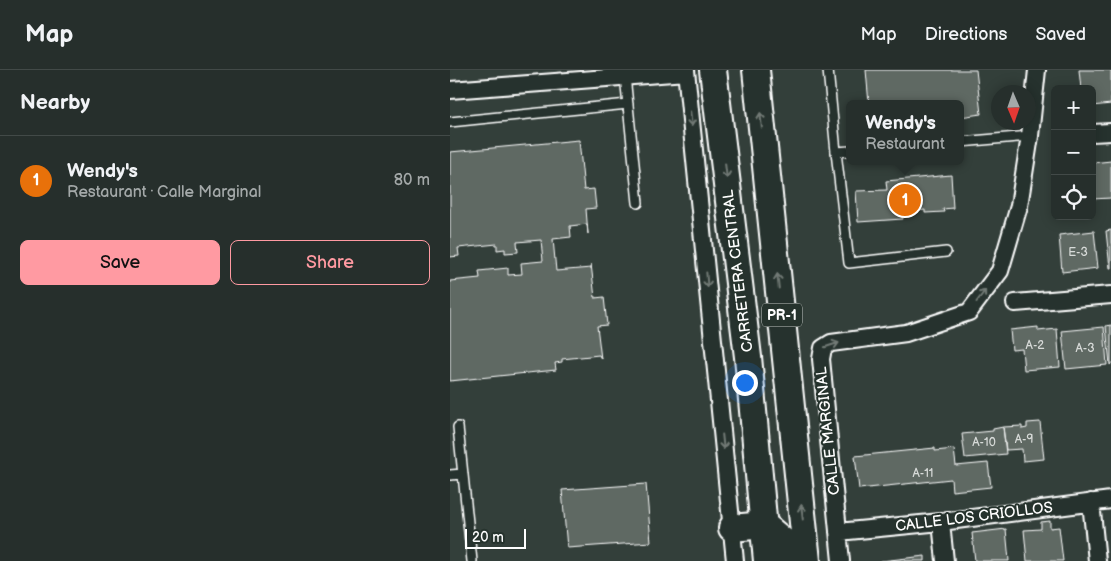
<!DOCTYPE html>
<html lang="en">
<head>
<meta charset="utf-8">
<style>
  body { margin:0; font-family:"Balsamiq Sans",sans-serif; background:#2e3734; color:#f1f3f6 }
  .controls { position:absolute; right:15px; top:15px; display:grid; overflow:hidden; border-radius:8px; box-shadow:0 2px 12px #0003 }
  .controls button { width:45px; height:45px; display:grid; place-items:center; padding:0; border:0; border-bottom:1px solid #424a48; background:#262f2c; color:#f1f3f6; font:25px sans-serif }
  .compass { position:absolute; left:541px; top:15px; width:45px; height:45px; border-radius:50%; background:#262f2c; box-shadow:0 2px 12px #0003; rotate:178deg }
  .scale { position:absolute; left:15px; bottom:12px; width:61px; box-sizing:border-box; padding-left:5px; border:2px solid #fff; border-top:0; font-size:14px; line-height:18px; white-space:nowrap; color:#fff; -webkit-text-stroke:4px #26332d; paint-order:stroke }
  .you { position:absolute; left:294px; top:312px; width:18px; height:18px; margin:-12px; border:4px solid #fff; border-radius:50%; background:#1a73e8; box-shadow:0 0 0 8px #1a73e833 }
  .badge { display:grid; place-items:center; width:32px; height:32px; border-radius:50%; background:#ff9aa2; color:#fff; font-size:16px; font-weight:700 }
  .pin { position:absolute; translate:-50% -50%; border:2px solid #fff; box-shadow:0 1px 5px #0006 }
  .popup { position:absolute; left:396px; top:30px; width:118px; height:65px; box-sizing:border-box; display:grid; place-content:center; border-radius:8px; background:#262f2c; filter:drop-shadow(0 1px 4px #0005); font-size:16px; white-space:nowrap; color:#a4a9a9 }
  .popup b { font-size:19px; color:#f1f3f6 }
  .popup::after { content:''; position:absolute; left:50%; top:100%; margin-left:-10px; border:10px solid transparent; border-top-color:#262f2c }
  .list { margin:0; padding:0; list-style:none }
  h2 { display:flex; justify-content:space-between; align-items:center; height:65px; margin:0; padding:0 20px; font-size:21px }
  h2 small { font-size:16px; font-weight:400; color:#a4a9a9 }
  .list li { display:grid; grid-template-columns:32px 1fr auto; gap:15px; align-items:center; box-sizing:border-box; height:90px; padding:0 20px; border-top:1px solid #424a48 }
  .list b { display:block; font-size:19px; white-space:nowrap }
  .list p { margin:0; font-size:16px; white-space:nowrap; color:#a4a9a9 }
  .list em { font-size:16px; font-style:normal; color:#a4a9a9 }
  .actions { display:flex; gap:10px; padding:15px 20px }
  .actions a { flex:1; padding:11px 0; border:1px solid #ff9aa2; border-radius:8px; text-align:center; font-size:18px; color:#ff9aa2 }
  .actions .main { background:#ff9aa2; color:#111 }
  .icon { flex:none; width:28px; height:28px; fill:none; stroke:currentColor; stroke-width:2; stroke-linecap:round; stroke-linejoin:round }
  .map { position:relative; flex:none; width:661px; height:491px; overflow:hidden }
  header { display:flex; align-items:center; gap:30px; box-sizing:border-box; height:70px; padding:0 25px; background:#262f2c; border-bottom:1px solid #424a48 }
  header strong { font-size:24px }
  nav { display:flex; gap:28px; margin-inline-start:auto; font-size:18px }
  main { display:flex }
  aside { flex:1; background:#262f2c }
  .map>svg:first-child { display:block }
  .building { fill:#5f6964; stroke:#fff }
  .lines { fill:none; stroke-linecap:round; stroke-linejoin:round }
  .lane-casing { stroke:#fff; stroke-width:12 }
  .street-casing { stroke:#fff; stroke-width:20 }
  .primary-casing { stroke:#fff; stroke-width:30 }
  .lane { stroke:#26332d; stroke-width:9 }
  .street { stroke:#26332d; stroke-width:16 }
  .primary { stroke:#26332d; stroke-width:26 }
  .oneway { stroke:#727a76 }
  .labels { text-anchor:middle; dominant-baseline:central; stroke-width:4; stroke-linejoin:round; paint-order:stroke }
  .number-label { font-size:12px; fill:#d7dad8 }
  .shield { fill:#26332d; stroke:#bec2c0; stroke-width:1 }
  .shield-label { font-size:14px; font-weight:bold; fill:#fff }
  .street-label { font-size:15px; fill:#fff; stroke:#26332d }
</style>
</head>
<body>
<header>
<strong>Map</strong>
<nav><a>Map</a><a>Directions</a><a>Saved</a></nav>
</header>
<main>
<aside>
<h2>Nearby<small></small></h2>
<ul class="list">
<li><span class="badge" style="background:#e8710a">1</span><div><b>Wendy's</b><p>Restaurant · Calle Marginal</p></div><em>80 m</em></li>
</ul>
<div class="actions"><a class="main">Save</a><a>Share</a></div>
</aside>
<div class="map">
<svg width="661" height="491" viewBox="0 0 661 491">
  <rect width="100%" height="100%" fill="#333f3a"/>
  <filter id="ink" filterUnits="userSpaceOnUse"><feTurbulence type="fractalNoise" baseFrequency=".02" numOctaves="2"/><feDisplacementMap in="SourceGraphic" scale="10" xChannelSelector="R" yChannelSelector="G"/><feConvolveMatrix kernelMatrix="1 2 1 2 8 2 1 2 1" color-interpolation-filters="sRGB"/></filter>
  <g filter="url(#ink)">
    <path class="building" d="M 416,0 L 526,0 L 531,44 L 510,47 L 510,34 L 419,34 Z
      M 629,0 L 661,0 L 661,34 L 642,36 L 642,19 L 631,19 Z
      M 129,70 L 134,120 L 144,119 L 146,138 L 136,139 L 138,164 L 137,154 L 120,156 L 121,167 L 103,169 L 106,201 L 141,198 L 141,194 L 145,228 L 154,227 L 157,255 L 147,256 L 151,289 L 149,285 L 112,289 L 112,292 L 105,293 L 106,300 L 0,311 L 0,211 L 30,208 L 29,201 L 58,198 L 58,205 L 72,204 L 71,193 L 93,191 L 91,170 L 67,172 L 68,182 L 55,183 L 55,179 L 47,180 L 47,174 L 8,178 L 9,186 L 0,187 L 0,82 Z
      M 661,91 L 661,128 L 642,129 L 642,93 Z
      M 501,105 L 503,138 L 493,139 L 494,142 L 475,143 L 475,140 L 452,142 L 453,149 L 408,152 L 406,121 L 437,120 L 436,111 Z
      M 661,160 L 661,198 L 660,198 L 656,161 Z
      M 644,161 L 648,198 L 612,202 L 609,165 Z
      M 661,255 L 661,294 L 660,295 L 656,256 Z
      M 588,257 L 588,261 L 607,259 L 610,297 L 574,300 L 572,279 L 562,280 L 560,260 Z
      M 654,257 L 657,295 L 616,299 L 612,261 Z
      M 590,352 L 594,389 L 573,391 L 572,379 L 556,380 L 553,357 L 572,356 L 572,359 L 577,358 L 577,353 Z
      M 553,357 L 556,384 L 515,388 L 512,364 L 543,361 L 543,359 Z
      M 485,378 L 485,381 L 504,379 L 506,396 L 538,393 L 541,417 L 502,421 L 501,409 L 409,419 L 405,386 Z
      M 196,414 L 201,472 L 117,478 L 112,420 Z
      M 600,451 L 600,458 L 609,457 L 613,491 L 577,491 L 574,460 L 591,459 L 591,452 Z
      M 556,459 L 559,491 L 525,491 L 522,463 Z
      M 475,486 L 475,491 L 431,491 Z"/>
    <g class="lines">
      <defs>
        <path id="lane" d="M 378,0 L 386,82 L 400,81
          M 175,6 L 188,133
          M 0,52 L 178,34
          M 510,72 L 580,66
          M 386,82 L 399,193 L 496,182
          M 8,357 L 22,491
          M 0,405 L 13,404"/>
        <path id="street" d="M 236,0 L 285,491
          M 0,20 L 236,2
          M 642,63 L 661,62
          M 565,233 L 661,225
          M 641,432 L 647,491
          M 491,452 L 495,491
          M 388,462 L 491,452 L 661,430
          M 391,491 L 371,289 L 373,278 L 381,273 L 456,263 L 519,242 L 550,201 L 569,136 L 580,66 L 587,0"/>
        <path id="primary" d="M 263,0 L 298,287 L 317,491
          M 306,0 L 357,491
          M 282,458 L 314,455 L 333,471 L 336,491"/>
      </defs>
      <use href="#lane" class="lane-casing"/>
      <use href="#street" class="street-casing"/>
      <use href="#primary" class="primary-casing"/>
      <use href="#lane" class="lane"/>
      <use href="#street" class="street"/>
      <use href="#primary" class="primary"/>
    </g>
    <defs><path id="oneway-shaft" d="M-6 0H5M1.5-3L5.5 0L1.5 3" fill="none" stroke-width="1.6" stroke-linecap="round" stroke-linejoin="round" transform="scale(1.25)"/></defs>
    <g class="oneway">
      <use href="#oneway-shaft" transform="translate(241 49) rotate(84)"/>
      <use href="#oneway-shaft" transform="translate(311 50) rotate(-96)"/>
      <use href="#oneway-shaft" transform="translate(276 101) rotate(83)"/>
      <use href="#oneway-shaft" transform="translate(257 210) rotate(85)"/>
      <use href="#oneway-shaft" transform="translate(328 211) rotate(-96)"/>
      <use href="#oneway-shaft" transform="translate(531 226) rotate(-53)"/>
      <use href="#oneway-shaft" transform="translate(382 275) rotate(-18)"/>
      <use href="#oneway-shaft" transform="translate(273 372) rotate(84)"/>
      <use href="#oneway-shaft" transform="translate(352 442) rotate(-96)"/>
    </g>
  </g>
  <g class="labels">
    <g class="number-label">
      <text x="628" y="182">E-3</text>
      <text x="585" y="275">A-2</text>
      <text x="635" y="278">A-3</text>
      <text x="574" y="369">A-9</text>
      <text x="534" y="372">A-10</text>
      <text x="473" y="403">A-11</text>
    </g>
    <rect class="shield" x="312" y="233.5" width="40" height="23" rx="4"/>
    <g class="shield-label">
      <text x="332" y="245">PR-1</text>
    </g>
    <g class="street-label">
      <text transform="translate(288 201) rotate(-97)">CARRETERA CENTRAL</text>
      <text transform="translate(378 361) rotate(-96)">CALLE MARGINAL</text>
      <text transform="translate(524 447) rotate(-7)">CALLE LOS CRIOLLOS</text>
    </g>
  </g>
</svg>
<div class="controls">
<button>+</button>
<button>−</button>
<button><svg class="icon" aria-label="locate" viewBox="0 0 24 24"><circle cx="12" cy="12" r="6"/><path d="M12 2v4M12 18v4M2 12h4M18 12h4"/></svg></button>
</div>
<svg class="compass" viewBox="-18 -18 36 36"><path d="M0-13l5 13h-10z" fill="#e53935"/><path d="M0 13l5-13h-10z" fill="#a4a9a9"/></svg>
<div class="scale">20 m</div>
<div class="you"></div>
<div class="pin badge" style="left:455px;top:130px;background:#e8710a">1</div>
<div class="popup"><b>Wendy's</b>Restaurant</div>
</div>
</main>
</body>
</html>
